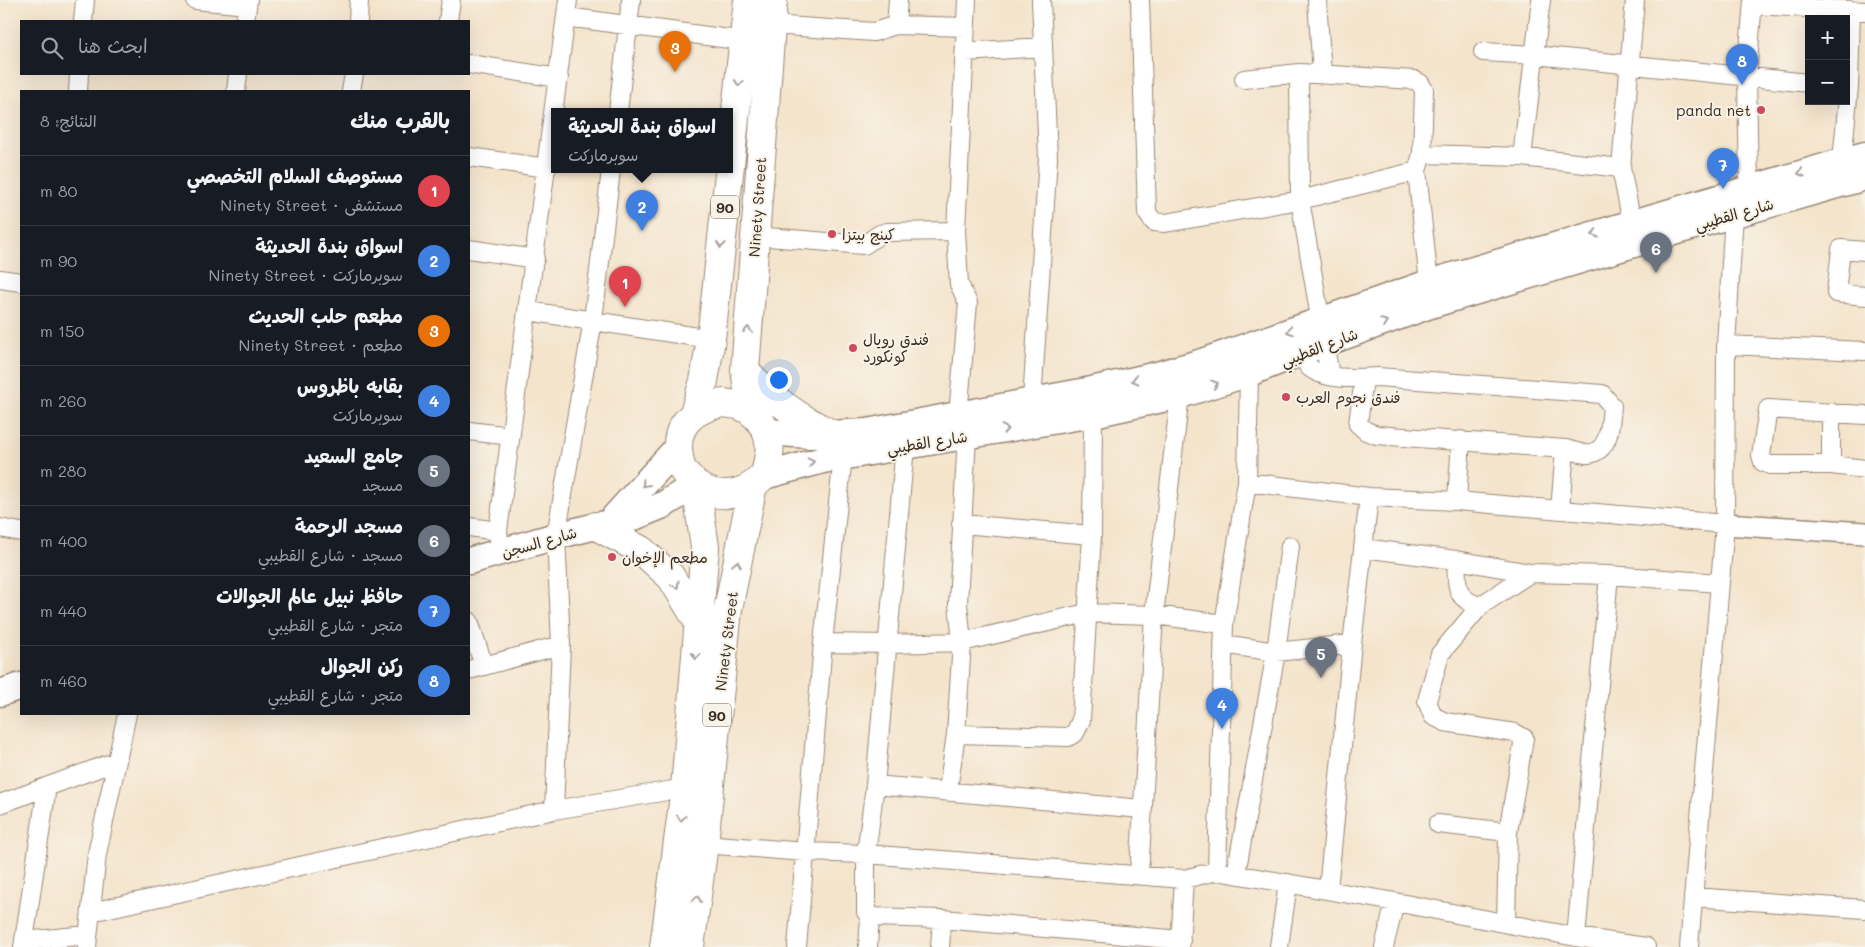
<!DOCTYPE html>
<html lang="ar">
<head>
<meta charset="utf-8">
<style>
  body { margin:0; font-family:Mali,"Playpen Sans Arabic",sans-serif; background:#242831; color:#f1f3f6; direction:rtl }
  .controls { position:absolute; right:15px; top:15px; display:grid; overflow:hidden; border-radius:0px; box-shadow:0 5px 20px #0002 }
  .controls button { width:45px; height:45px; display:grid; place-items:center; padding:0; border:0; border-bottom:1px solid #363941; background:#171b24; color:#f1f3f6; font:25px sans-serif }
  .you { position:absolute; left:778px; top:379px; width:18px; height:18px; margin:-12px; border:4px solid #fff; border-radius:50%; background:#1a73e8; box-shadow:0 0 0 8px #1a73e833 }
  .badge { display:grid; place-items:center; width:32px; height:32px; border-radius:50%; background:#b45309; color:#fff; font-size:16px; font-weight:700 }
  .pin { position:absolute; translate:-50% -41px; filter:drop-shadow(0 1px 2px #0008) }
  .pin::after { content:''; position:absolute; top:26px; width:18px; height:15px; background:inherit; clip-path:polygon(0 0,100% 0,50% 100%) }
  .popup { position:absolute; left:551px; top:108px; width:182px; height:65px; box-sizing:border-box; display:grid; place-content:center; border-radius:0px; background:#171b24; filter:drop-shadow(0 1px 4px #0005); font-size:16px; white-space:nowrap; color:#9ea1a6 }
  .popup b { font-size:19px; color:#f1f3f6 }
  .popup::after { content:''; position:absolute; left:50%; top:100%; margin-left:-10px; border:10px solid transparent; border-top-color:#171b24 }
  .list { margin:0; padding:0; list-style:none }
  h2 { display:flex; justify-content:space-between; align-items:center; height:65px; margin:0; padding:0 20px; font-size:21px }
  h2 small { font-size:16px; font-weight:400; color:#9ea1a6 }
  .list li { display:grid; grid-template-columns:32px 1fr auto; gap:15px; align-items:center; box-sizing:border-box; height:70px; padding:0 20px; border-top:1px solid #363941 }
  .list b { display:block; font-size:19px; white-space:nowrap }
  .list p { margin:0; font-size:16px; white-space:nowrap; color:#9ea1a6 }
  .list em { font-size:16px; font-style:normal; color:#9ea1a6 }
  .icon { flex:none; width:28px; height:28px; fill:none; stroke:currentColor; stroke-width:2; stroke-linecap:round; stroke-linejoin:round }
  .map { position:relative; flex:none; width:1865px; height:947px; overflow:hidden; direction:ltr }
  .search { position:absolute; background:#171b24; box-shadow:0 5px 20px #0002; left:20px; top:20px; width:450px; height:55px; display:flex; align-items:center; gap:12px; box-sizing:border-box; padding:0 18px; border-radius:0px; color:#9ea1a6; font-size:19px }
  .panel { position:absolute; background:#171b24; box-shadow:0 5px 20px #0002; left:20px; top:90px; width:450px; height:625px; border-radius:0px; direction:rtl }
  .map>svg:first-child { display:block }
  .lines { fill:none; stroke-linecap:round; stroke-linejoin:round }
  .minor-casing { stroke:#988775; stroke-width:20 }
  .tertiary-casing { stroke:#988775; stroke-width:24 }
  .primary-casing { stroke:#988775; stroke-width:29 }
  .trunk-casing { stroke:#988775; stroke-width:30 }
  .minor { stroke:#fff; stroke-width:18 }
  .tertiary { stroke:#fff; stroke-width:21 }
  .primary { stroke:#fff; stroke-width:26 }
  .trunk { stroke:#fff; stroke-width:28 }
  .oneway { stroke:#a79f9a }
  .poi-dot { fill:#d1495b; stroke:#f7f3e8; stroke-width:2 }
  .labels { text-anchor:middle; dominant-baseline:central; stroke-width:4; stroke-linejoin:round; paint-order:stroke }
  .shield { fill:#f7f3e8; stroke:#73665b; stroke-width:1 }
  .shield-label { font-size:14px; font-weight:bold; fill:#3b2a1e }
  .poi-label { font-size:15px; fill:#3b2a1e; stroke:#f7f3e8; text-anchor:start }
  .street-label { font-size:15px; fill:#3b2a1e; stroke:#f7f3e8 }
</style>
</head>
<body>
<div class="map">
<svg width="1865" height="947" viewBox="0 0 1865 947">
  <rect width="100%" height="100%" fill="#f7f3e8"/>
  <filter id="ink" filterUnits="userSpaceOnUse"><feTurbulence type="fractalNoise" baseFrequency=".02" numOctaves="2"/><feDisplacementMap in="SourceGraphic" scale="10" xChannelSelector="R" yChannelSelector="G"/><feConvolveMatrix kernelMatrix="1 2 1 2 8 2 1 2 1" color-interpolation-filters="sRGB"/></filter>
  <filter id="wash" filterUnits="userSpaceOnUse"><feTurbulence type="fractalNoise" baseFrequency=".0096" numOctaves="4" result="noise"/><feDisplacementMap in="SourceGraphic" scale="20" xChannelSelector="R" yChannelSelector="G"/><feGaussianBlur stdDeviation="1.12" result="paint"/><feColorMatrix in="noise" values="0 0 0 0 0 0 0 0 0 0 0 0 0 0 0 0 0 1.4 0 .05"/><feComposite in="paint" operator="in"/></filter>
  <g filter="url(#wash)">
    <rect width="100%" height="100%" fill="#f4e4cc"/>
  </g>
  <g filter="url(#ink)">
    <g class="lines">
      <defs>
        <path id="minor" d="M 195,0 L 247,5
          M 1140,0 L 1147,213 L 1154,222 L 1165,223 L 1300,200 L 1417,171
          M 1317,0 L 1322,74
          M 1753,5 L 1865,11
          M 567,17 L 744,41
          M 83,21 L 85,0
          M 245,21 L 248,0
          M 358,21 L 359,0
          M 448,21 L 451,0
          M 771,25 L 874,32 L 896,25 L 966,27
          M 896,25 L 898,0
          M 965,52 L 1043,47
          M 1483,52 L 1535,55 L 1809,83
          M 469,64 L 559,78
          M 1299,73 L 1300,200 L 1330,376
          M 1244,79 L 1299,73 L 1414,80 L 1420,83 L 1424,90 L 1422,154 L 1417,171 L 1429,283
          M 78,91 L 79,74
          M 236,91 L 238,74
          M 351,91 L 354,74
          M 618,112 L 631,0
          M 1422,154 L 1522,157 L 1621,168
          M 469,157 L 547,168
          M 1522,157 L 1541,0
          M 1842,161 L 1849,87 L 1851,10
          M 1749,189 L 1747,76 L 1753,0
          M 1632,223 L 1621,168 L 1635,0
          M 755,236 L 864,245 L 880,234 L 887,232 L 956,231
          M 469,249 L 535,259
          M 1865,251 L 1841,249 L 1836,293 L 1865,296
          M 0,279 L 21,282
          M 528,311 L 711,339
          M 1726,345 L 1865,351
          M 1300,354 C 1303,358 1306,363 1309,367 C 1324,381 1359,378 1378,377 L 1602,394 L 1612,406 C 1610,423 1611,450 1589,454 C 1583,455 1572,450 1565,449 L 1377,435 L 1366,431 L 1358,424 L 1364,378
          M 1032,401 L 1048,158 L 1041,0
          M 958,415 L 968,303 L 959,284 L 956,231 L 967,0
          M 1865,415 L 1768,409 L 1761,455 L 1763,462 L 1770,465 L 1831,465 L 1865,469
          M 469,431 L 511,436
          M 1831,465 L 1831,412
          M 1247,482 L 1369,497 L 1457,501 L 1725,524
          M 1457,501 L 1461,440
          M 1560,510 L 1565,449
          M 961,524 L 1092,535
          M 469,527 L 498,531
          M 0,528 L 21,532
          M 1363,548 L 1456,560 L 1530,573 L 1609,575 L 1720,583
          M 501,553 L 498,531 L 568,0
          M 1456,560 C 1458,585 1453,598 1480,606
          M 469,621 L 484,666
          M 823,643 L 888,644 L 962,642 L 1087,613 L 1154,615 L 1224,624
          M 1223,644 L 1276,652 L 1352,644
          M 469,670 L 561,645
          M 956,734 L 1068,737 L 1075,733 L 1081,720 L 1092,535 L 1093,414
          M 875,785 L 1142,809
          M 948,790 L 956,734 L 962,642 L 958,604 L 967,435
          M 0,804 L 117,761
          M 554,810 L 561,645 L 556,536 L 593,320 L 611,170
          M 1438,824 L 1508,832
          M 704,844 L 805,852 L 866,854 L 1184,879 L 1217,871 L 1395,902 L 1576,937 L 1646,947
          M 1217,871 L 1224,624 L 1247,482 L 1249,373
          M 1236,874 L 1276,652 L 1290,546
          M 1139,875 L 1154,615 L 1180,395
          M 1328,890 L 1352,644 L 1369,497
          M 1693,897 L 1865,909
          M 91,912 L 554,810 L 685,788
          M 870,917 L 942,919 L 1181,940
          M 1506,923 L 1508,832 L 1524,738 L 1515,733 L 1445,722 L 1433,716 L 1427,701 L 1440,654 L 1480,606 L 1530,573
          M 1576,937 L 1609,575
          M 24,941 L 88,935
          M 23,947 L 47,787
          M 87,947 L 97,854 L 127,714
          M 797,947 L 823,643 L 843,456
          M 868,947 L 870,917 L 866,912 L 866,854 L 875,785 L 906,435
          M 940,947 L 942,919
          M 1180,947 L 1184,879
          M 1279,947 L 1288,883
          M 1384,947 L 1395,902
          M 1689,947 L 1725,524 L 1726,345 L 1734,214"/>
        <path id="tertiary" d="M 1725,524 L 1865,533"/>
        <path id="primary" d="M 766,432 L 810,435 L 867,432 L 1092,390 L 1157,375 L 1199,363 L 1429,283 L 1865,155
          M 764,476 L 823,460 L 1093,414 L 1180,395 L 1249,373 L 1325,343 L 1430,305 L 1714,220 L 1865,177
          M 609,523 L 677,448
          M 469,561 L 556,536 L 596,526 L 629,519 L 663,505 L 695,485
          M 0,693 L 21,686"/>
        <path id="trunk" d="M 745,370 C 770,398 798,418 832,434
          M 723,403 C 728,404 734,404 738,405 C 761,413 774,437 768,460 C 767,465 766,473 762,477 C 742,499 708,501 689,477 C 687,475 683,472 682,468 C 680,465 680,461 679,457 C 673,425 694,408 723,403 Z
          M 694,413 L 704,381 L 711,339 L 748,0
          M 752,413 L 745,370 L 773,0
          M 596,526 L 641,550 L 671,577 L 699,623
          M 664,947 L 685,788 L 705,547 L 696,486
          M 690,947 L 704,844 L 728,609 L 753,485"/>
      </defs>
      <use href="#minor" class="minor-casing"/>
      <use href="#tertiary" class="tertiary-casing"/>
      <use href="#primary" class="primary-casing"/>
      <use href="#trunk" class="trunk-casing"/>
      <use href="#minor" class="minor"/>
      <use href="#tertiary" class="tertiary"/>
      <use href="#primary" class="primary"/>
      <use href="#trunk" class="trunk"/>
    </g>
    <defs><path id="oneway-chevron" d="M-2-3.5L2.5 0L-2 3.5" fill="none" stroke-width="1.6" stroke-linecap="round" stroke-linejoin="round" transform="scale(1.25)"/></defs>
    <g class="oneway">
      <use href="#oneway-chevron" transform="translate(739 83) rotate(96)"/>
      <use href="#oneway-chevron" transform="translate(1801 173) rotate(164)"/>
      <use href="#oneway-chevron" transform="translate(1595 234) rotate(164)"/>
      <use href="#oneway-chevron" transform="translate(721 245) rotate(96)"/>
      <use href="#oneway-chevron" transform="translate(1384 322) rotate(-21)"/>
      <use href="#oneway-chevron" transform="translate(748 330) rotate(-86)"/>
      <use href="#oneway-chevron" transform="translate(1290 331) rotate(161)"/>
      <use href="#oneway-chevron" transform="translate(1135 380) rotate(166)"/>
      <use href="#oneway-chevron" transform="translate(1215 384) rotate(-18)"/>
      <use href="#oneway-chevron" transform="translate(1005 429) rotate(-10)"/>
      <use href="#oneway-chevron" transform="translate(811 462) rotate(-13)"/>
      <use href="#oneway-chevron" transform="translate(645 484) rotate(132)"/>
      <use href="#oneway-chevron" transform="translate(737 564) rotate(-79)"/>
      <use href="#oneway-chevron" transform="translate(676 585) rotate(59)"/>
      <use href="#oneway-chevron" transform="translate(696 656) rotate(95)"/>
      <use href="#oneway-chevron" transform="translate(681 818) rotate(97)"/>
      <use href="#oneway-chevron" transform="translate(697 899) rotate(-83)"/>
    </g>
  </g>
  <g class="poi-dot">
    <circle cx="1761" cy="110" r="5"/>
    <circle cx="832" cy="234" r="5"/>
    <circle cx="853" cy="348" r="5"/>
    <circle cx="1286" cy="397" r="5"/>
    <circle cx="612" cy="557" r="5"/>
  </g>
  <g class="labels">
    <g class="shield">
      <rect x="711" y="195.5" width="28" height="23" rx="4"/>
      <rect x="703" y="703.5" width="28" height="23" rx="4"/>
    </g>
    <g class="shield-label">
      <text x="725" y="207">90</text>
      <text x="717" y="715">90</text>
    </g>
    <g class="poi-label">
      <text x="1751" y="110" text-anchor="end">panda net</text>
      <text x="842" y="234">كينج بيتزا</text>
      <text x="863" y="339">فندق رويال<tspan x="863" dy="17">كونكورد</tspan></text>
      <text x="1296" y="397">فندق نجوم العرب</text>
      <text x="622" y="557">مطعم الإخوان</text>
    </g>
    <g class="street-label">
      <text transform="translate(757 207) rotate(-86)">Ninety Street</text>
      <text transform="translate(1734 214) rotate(-16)">شارع القطيبي</text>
      <text transform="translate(1319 347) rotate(-21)">شارع القطيبي</text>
      <text transform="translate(927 442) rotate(-9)">شارع القطيبي</text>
      <text transform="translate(539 542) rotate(-16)">شارع السجن</text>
      <text transform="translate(726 641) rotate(-83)">Ninety Street</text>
    </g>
  </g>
</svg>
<div class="controls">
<button>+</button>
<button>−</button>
</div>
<div class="you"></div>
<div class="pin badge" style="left:625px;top:307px;background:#e0444e">1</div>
<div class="pin badge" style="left:642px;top:231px;background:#3f7fe0">2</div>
<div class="popup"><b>اسواق بندة الحديثة</b>سوبرماركت</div>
<div class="pin badge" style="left:675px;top:72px;background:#e8710a">3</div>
<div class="pin badge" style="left:1222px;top:729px;background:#3f7fe0">4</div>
<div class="pin badge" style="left:1321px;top:678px;background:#6b7280">5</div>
<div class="pin badge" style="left:1656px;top:273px;background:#6b7280">6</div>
<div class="pin badge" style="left:1723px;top:189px;background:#3f7fe0">7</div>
<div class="pin badge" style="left:1742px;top:85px;background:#3f7fe0">8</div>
<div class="search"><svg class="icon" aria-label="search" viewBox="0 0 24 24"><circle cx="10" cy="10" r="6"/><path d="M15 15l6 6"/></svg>ابحث هنا</div>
<section class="panel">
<h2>بالقرب منك<small>النتائج: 8</small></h2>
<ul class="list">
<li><span class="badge" style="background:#e0444e">1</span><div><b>مستوصف السلام التخصصي</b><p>مستشفى · Ninety Street</p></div><em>80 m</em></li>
<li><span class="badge" style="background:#3f7fe0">2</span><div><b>اسواق بندة الحديثة</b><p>سوبرماركت · Ninety Street</p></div><em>90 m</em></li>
<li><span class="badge" style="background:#e8710a">3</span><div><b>مطعم حلب الحديث</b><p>مطعم · Ninety Street</p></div><em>150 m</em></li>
<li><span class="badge" style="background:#3f7fe0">4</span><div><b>بقابه باظروس</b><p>سوبرماركت</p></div><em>260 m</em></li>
<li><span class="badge" style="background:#6b7280">5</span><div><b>جامع السعيد</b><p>مسجد</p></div><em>280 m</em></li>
<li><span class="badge" style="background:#6b7280">6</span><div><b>مسجد الرحمة</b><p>مسجد · شارع القطيبي</p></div><em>400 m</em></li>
<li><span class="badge" style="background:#3f7fe0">7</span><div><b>حافظ نبيل عالم الجوالات</b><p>متجر · شارع القطيبي</p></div><em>440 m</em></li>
<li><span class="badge" style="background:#3f7fe0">8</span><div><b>ركن الجوال</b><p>متجر · شارع القطيبي</p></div><em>460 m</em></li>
</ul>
</section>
</div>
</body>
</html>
